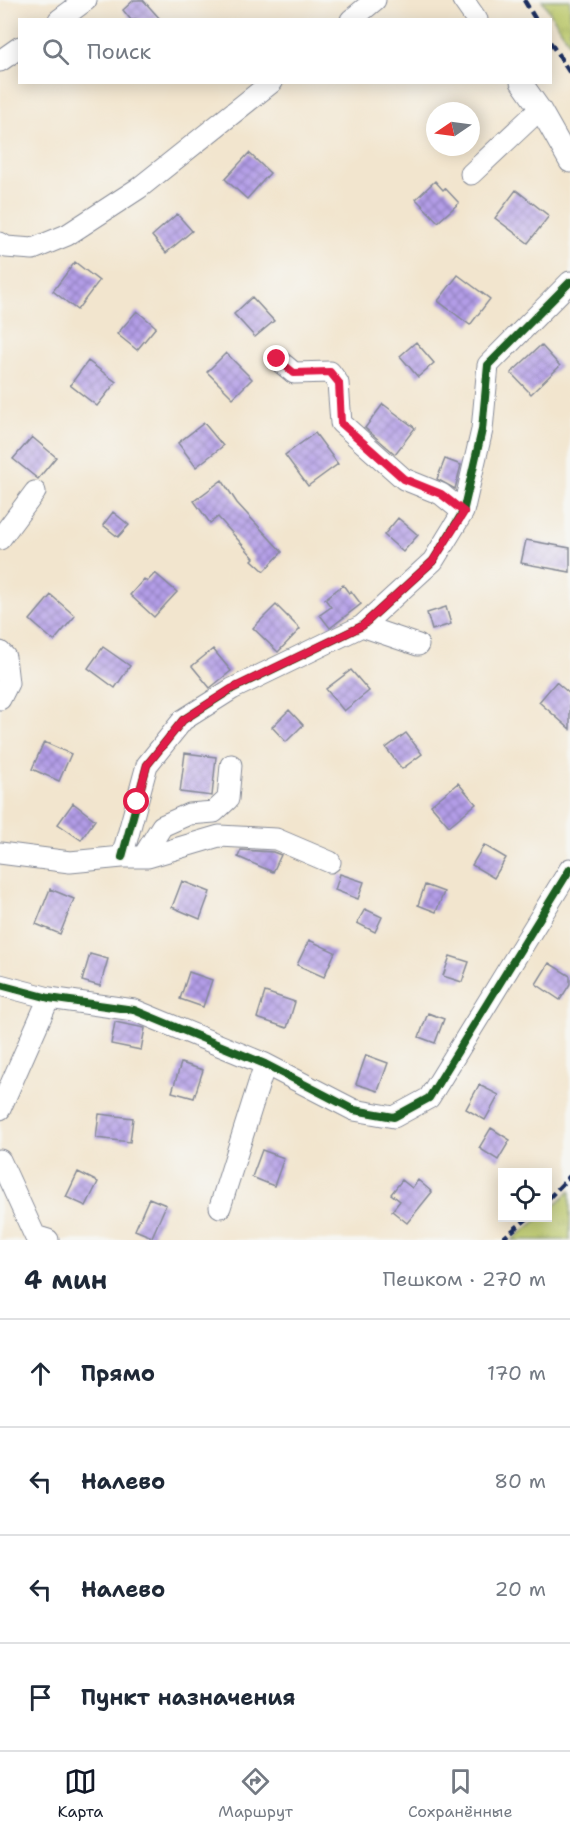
<!DOCTYPE html>
<html lang="ru">
<head>
<meta charset="utf-8">
<style>
  body { margin:0; font-family:"Shantell Sans",sans-serif; background:#f6f6f7; color:#1f2937 }
  .controls { position:absolute; right:18px; bottom:18px; display:grid; overflow:hidden; border-radius:0px; box-shadow:0 3px 15px #0003 }
  .controls button { width:54px; height:54px; display:grid; place-items:center; padding:0; border:0; border-bottom:2px solid #e0e1e3; background:#fff; color:#1f2937; font:30px sans-serif }
  .compass { position:absolute; left:426px; top:102px; width:54px; height:54px; border-radius:50%; background:#fff; box-shadow:0 3px 15px #0003; rotate:257deg }
  .stop { position:absolute; width:18px; height:18px; margin:-14px; border:4px solid #e11d48; border-radius:50%; background:#fff }
  .stop.end { background:#e11d48; border-color:#fff; box-shadow:0 2px 6px #0008 }
  .list { margin:0; padding:0; list-style:none }
  h2 { display:flex; justify-content:space-between; align-items:center; height:78px; margin:0; padding:0 24px; font-size:26px }
  h2 small { font-size:20px; font-weight:400; color:#747a83 }
  .list li { display:grid; grid-template-columns:39px 1fr auto; gap:18px; align-items:center; box-sizing:border-box; height:108px; padding:0 24px; border-top:2px solid #e0e1e3 }
  .list b { display:block; font-size:22px; white-space:nowrap }
  .list em { font-size:20px; font-style:normal; color:#747a83 }
  .icon { flex:none; width:33px; height:33px; fill:none; stroke:currentColor; stroke-width:2; stroke-linecap:round; stroke-linejoin:round }
  .map { position:relative; flex:none; width:570px; height:1240px; overflow:hidden }
  .search { position:absolute; background:#fff; box-shadow:0 3px 15px #0003; left:18px; right:18px; top:18px; height:66px; display:flex; align-items:center; gap:15px; box-sizing:border-box; padding:0 21px; border-radius:0px; color:#747a83; font-size:22px }
  .sheet { height:510px; background:#fff }
  nav { display:flex; justify-content:space-around; align-items:center; box-sizing:border-box; height:84px; border-top:2px solid #e0e1e3; background:#fff; font-size:16px; color:#747a83 }
  nav a { display:grid; justify-items:center; gap:3px }
  nav .on { color:#111827 }
  .map>svg:first-child { display:block }
  .grass { fill:url(#grass-tufts); stroke:#6b7c64; stroke-width:1.5 }
  .building { fill:url(#building-cross-hatch) }
  .lines { fill:none; stroke-linecap:round; stroke-linejoin:round }
  .minor-casing { stroke:#868a96; stroke-width:23 }
  .minor { stroke:#fff; stroke-width:21 }
  .rail { stroke:#1b2f5e; stroke-width:4.5; stroke-dasharray:9 4.5; stroke-linecap:butt }
  .cycleway-casing { stroke:#f6f6f2; stroke-width:11 }
  .cycleway { stroke:#1b5e20; stroke-width:8 }
  .route { stroke:#e11d48; stroke-width:8 }
</style>
</head>
<body>
<div class="map">
<svg width="570" height="1240" viewBox="0 0 570 1240">
  <defs>
    <pattern id="grass-tufts" width="24" height="20" patternUnits="userSpaceOnUse" patternTransform="scale(1.5)"><rect width="24" height="20" fill="#bbc86a"/><path d="M3 7l-1-3M5 7V3M7 7l1-3M15 17l-1-3M17 17v-4M19 17l1-3" fill="none" stroke="#a0ac5e"/></pattern>
    <pattern id="building-cross-hatch" width="8" height="8" patternUnits="userSpaceOnUse" patternTransform="scale(1.5)"><rect width="8" height="8" fill="#b39de7"/><path d="M0 0l8 8M0 8l8-8" fill="none" stroke="#9180be"/></pattern>
  </defs>
  <rect width="100%" height="100%" fill="#f6f6f2"/>
  <filter id="ink" filterUnits="userSpaceOnUse"><feTurbulence type="fractalNoise" baseFrequency=".0167" numOctaves="2"/><feDisplacementMap in="SourceGraphic" scale="12" xChannelSelector="R" yChannelSelector="G"/><feConvolveMatrix kernelMatrix="1 2 1 2 8 2 1 2 1" color-interpolation-filters="sRGB"/></filter>
  <filter id="wash" filterUnits="userSpaceOnUse"><feTurbulence type="fractalNoise" baseFrequency=".008" numOctaves="4" result="noise"/><feDisplacementMap in="SourceGraphic" scale="24" xChannelSelector="R" yChannelSelector="G"/><feGaussianBlur stdDeviation="1.35" result="paint"/><feColorMatrix in="noise" values="0 0 0 0 0 0 0 0 0 0 0 0 0 0 0 0 0 1.4 0 .05"/><feComposite in="paint" operator="in"/></filter>
  <g filter="url(#wash)">
    <rect width="100%" height="100%" fill="#f2e5ce"/>
    <path class="grass" d="M 542,0 L 570,0 L 570,44 Z
      M 570,1191 L 570,1240 L 512,1240 L 540,1218 L 548,1218 L 548,1211 Z"/>
    <g id="blocks">
      <path class="building" d="M 134,0 L 143,0 L 161,20 L 131,20 L 123,10 Z
        M 249,153 L 270,173 L 247,199 L 225,179 Z
        M 435,181 L 443,190 L 445,188 L 459,203 L 438,222 L 416,199 Z
        M 516,190 L 549,216 L 528,243 L 495,218 Z
        M 177,214 L 192,231 L 166,253 L 152,236 Z
        M 75,262 L 99,281 L 77,310 L 53,291 Z
        M 458,275 L 490,299 L 470,325 L 438,301 Z
        M 252,297 L 274,321 L 255,337 L 234,314 Z
        M 137,311 L 156,327 L 137,350 L 117,334 Z
        M 416,342 L 434,363 L 418,377 L 400,356 Z
        M 541,345 L 560,366 L 531,394 L 511,373 Z
        M 226,353 L 252,379 L 233,398 L 207,372 Z
        M 88,361 L 116,382 L 97,406 L 70,385 Z
        M 383,404 L 415,428 L 395,454 L 365,428 Z
        M 204,423 L 223,446 L 196,467 L 178,443 Z
        M 315,433 L 338,464 L 308,486 L 285,455 Z
        M 32,437 L 56,457 L 38,479 L 13,459 Z
        M 445,459 L 461,465 L 455,489 L 437,479 Z
        M 222,480 L 237,503 L 282,552 L 264,571 L 252,560 L 254,558 L 218,517 L 210,523 L 194,501 Z
        M 113,512 L 129,525 L 118,537 L 103,525 Z
        M 398,518 L 418,535 L 403,552 L 384,535 Z
        M 526,540 L 570,548 L 570,572 L 521,563 Z
        M 155,573 L 177,592 L 154,617 L 130,595 L 144,579 L 147,582 Z
        M 343,585 L 349,593 L 351,591 L 361,604 L 330,628 L 320,615 L 331,607 L 325,599 Z
        M 51,595 L 75,616 L 54,641 L 30,620 Z
        M 276,605 L 300,629 L 278,652 L 253,628 Z
        M 446,607 L 451,624 L 432,630 L 427,613 Z
        M 103,647 L 130,666 L 115,688 L 88,668 Z
        M 213,649 L 231,671 L 210,688 L 192,666 Z
        M 351,670 L 369,691 L 344,711 L 326,689 Z
        M 556,682 L 570,694 L 570,729 L 539,702 Z
        M 289,710 L 303,725 L 286,742 L 272,727 Z
        M 406,733 L 422,754 L 402,769 L 386,748 Z
        M 44,742 L 71,754 L 59,781 L 32,769 Z
        M 185,753 L 216,757 L 212,796 L 180,792 Z
        M 458,783 L 476,804 L 449,826 L 431,805 Z
        M 73,803 L 95,820 L 81,840 L 58,824 Z
        M 484,845 L 506,858 L 494,878 L 472,865 Z
        M 241,850 L 273,852 L 281,855 L 273,872 L 238,857 Z
        M 340,874 L 364,882 L 358,899 L 335,890 Z
        M 182,881 L 210,892 L 200,919 L 172,907 Z
        M 425,885 L 444,892 L 436,912 L 418,905 Z
        M 50,889 L 74,899 L 60,934 L 36,924 Z
        M 365,909 L 382,917 L 375,932 L 357,923 Z
        M 309,940 L 335,952 L 324,977 L 297,965 Z
        M 90,954 L 108,959 L 100,986 L 82,981 Z
        M 450,956 L 469,962 L 462,982 L 443,976 Z
        M 549,963 L 570,976 L 570,984 L 560,1000 L 536,984 Z
        M 189,972 L 212,980 L 203,1007 L 180,999 Z
        M 265,992 L 295,1002 L 287,1028 L 257,1018 Z
        M 428,1013 L 444,1019 L 435,1043 L 419,1037 Z
        M 115,1022 L 145,1028 L 141,1050 L 111,1044 Z
        M 366,1055 L 388,1063 L 378,1091 L 356,1084 Z
        M 181,1063 L 203,1070 L 194,1098 L 172,1092 Z
        M 479,1085 L 499,1095 L 485,1120 L 466,1109 Z
        M 99,1114 L 133,1118 L 130,1142 L 96,1138 Z
        M 491,1128 L 510,1140 L 498,1160 L 479,1148 Z
        M 262,1150 L 284,1158 L 274,1186 L 252,1177 Z
        M 78,1172 L 98,1182 L 86,1206 L 66,1197 Z
        M 402,1180 L 412,1188 L 418,1180 L 432,1192 L 407,1223 L 392,1211 L 400,1201 L 391,1194 Z
        M 149,1198 L 166,1205 L 152,1237 L 135,1230 Z"/>
    </g>
  </g>
  <g filter="url(#ink)">
    <use href="#blocks" fill-opacity="0" stroke="#868a96" stroke-width="1.5"/>
    <g class="lines">
      <defs>
        <path id="minor" d="M 463,0 L 477,20
          M 59,20 L 86,0
          M 351,20 L 375,0
          M 0,61 L 20,47
          M 521,82 L 540,109 L 570,162
          M 471,174 L 540,109
          M 0,243 L 6,247 L 33,249 L 67,235 L 139,188 L 272,82
          M 277,359 L 294,373 L 330,372 L 338,383 L 341,423 L 404,479 L 441,494 L 463,512
          M 0,539 L 35,492
          M 362,626 L 418,645
          M 0,652 L 5,657 L 8,683 L 0,699
          M 0,853 L 70,862 L 122,857 L 148,857 L 219,836 L 276,839 L 330,862
          M 122,857 L 147,765 L 183,720 L 232,689 L 362,626 L 433,561 L 463,512 L 482,430 L 488,365 L 570,282
          M 143,857 L 162,826 L 189,814 L 214,812 L 228,799 L 231,765
          M 0,985 L 49,998 L 134,1010 L 265,1064 L 354,1110 L 394,1117 L 429,1098 L 570,869
          M 0,1109 L 49,998
          M 0,1160 L 35,1236 L 48,1240
          M 220,1207 L 265,1064"/>
      </defs>
      <use href="#minor" class="minor-casing"/>
      <use href="#minor" class="minor"/>
      <path class="rail" d="M 524,0 L 536,20
        M 550,42 L 570,73
        M 548,1199 L 570,1176
        M 501,1240 L 528,1218"/>
      <defs>
        <path id="cycleway" d="M 122,857 L 147,765 L 183,720 L 232,689 L 362,626 L 433,561 L 463,512 L 482,430 L 488,365 L 570,282
          M 0,985 L 49,998 L 134,1010 L 265,1064 L 354,1110 L 394,1117 L 429,1098 L 570,869"/>
      </defs>
      <use href="#cycleway" class="cycleway-casing"/>
      <use href="#cycleway" class="cycleway"/>
    </g>
  </g>
  <g class="lines" filter="url(#ink)">
    <path class="route" d="M 137,802 L 147,765 L 183,720 L 231,689 L 362,626 L 433,561 L 464,512 L 441,494 L 404,479 L 341,423 L 339,383 L 330,372 L 294,373 L 277,359"/>
  </g>
</svg>
<div class="controls">
<button><svg class="icon" aria-label="locate" viewBox="0 0 24 24"><circle cx="12" cy="12" r="6"/><path d="M12 2v4M12 18v4M2 12h4M18 12h4"/></svg></button>
</div>
<svg class="compass" viewBox="-18 -18 36 36"><path d="M0-13l5 13h-10z" fill="#e53935"/><path d="M0 13l5-13h-10z" fill="#747a83"/></svg>
<div class="stop" style="left:137px;top:802px"></div>
<div class="stop end" style="left:277px;top:359px"></div>
<div class="search"><svg class="icon" aria-label="search" viewBox="0 0 24 24"><circle cx="10" cy="10" r="6"/><path d="M15 15l6 6"/></svg>Поиск</div>
</div>
<section class="sheet">
<h2>4 мин<small>Пешком · 270 m</small></h2>
<ul class="list">
<li><svg class="icon" aria-label="ahead" viewBox="0 0 24 24"><path d="M12 20V5M6 11l6-6 6 6"/></svg><div><b>Прямо</b></div><em>170 m</em></li>
<li><svg class="icon" aria-label="left" viewBox="0 0 24 24"><path d="M17 20v-9H6M10 6l-5 5 5 5"/></svg><div><b>Налево</b></div><em>80 m</em></li>
<li><svg class="icon" aria-label="left" viewBox="0 0 24 24"><path d="M17 20v-9H6M10 6l-5 5 5 5"/></svg><div><b>Налево</b></div><em>20 m</em></li>
<li><svg class="icon" aria-label="arrive" viewBox="0 0 24 24"><path d="M6 21V4h12l-3 4 3 4H6"/></svg><div><b>Пункт назначения</b></div></li>
</ul>
</section>
<nav>
<a class="on"><svg class="icon" aria-label="map" viewBox="0 0 24 24"><path d="M3 6l6-2 6 2 6-2v14l-6 2-6-2-6 2zM9 4v14M15 6v14"/></svg>Карта</a>
<a><svg class="icon" aria-label="directions" viewBox="0 0 24 24"><path d="M12 3l9 9-9 9-9-9zM9 14v-3h6M13 9l2 2-2 2"/></svg>Маршрут</a>
<a><svg class="icon" aria-label="saved" viewBox="0 0 24 24"><path d="M7 4h10v16l-5-4-5 4z"/></svg>Сохранённые</a>
</nav>
</body>
</html>
